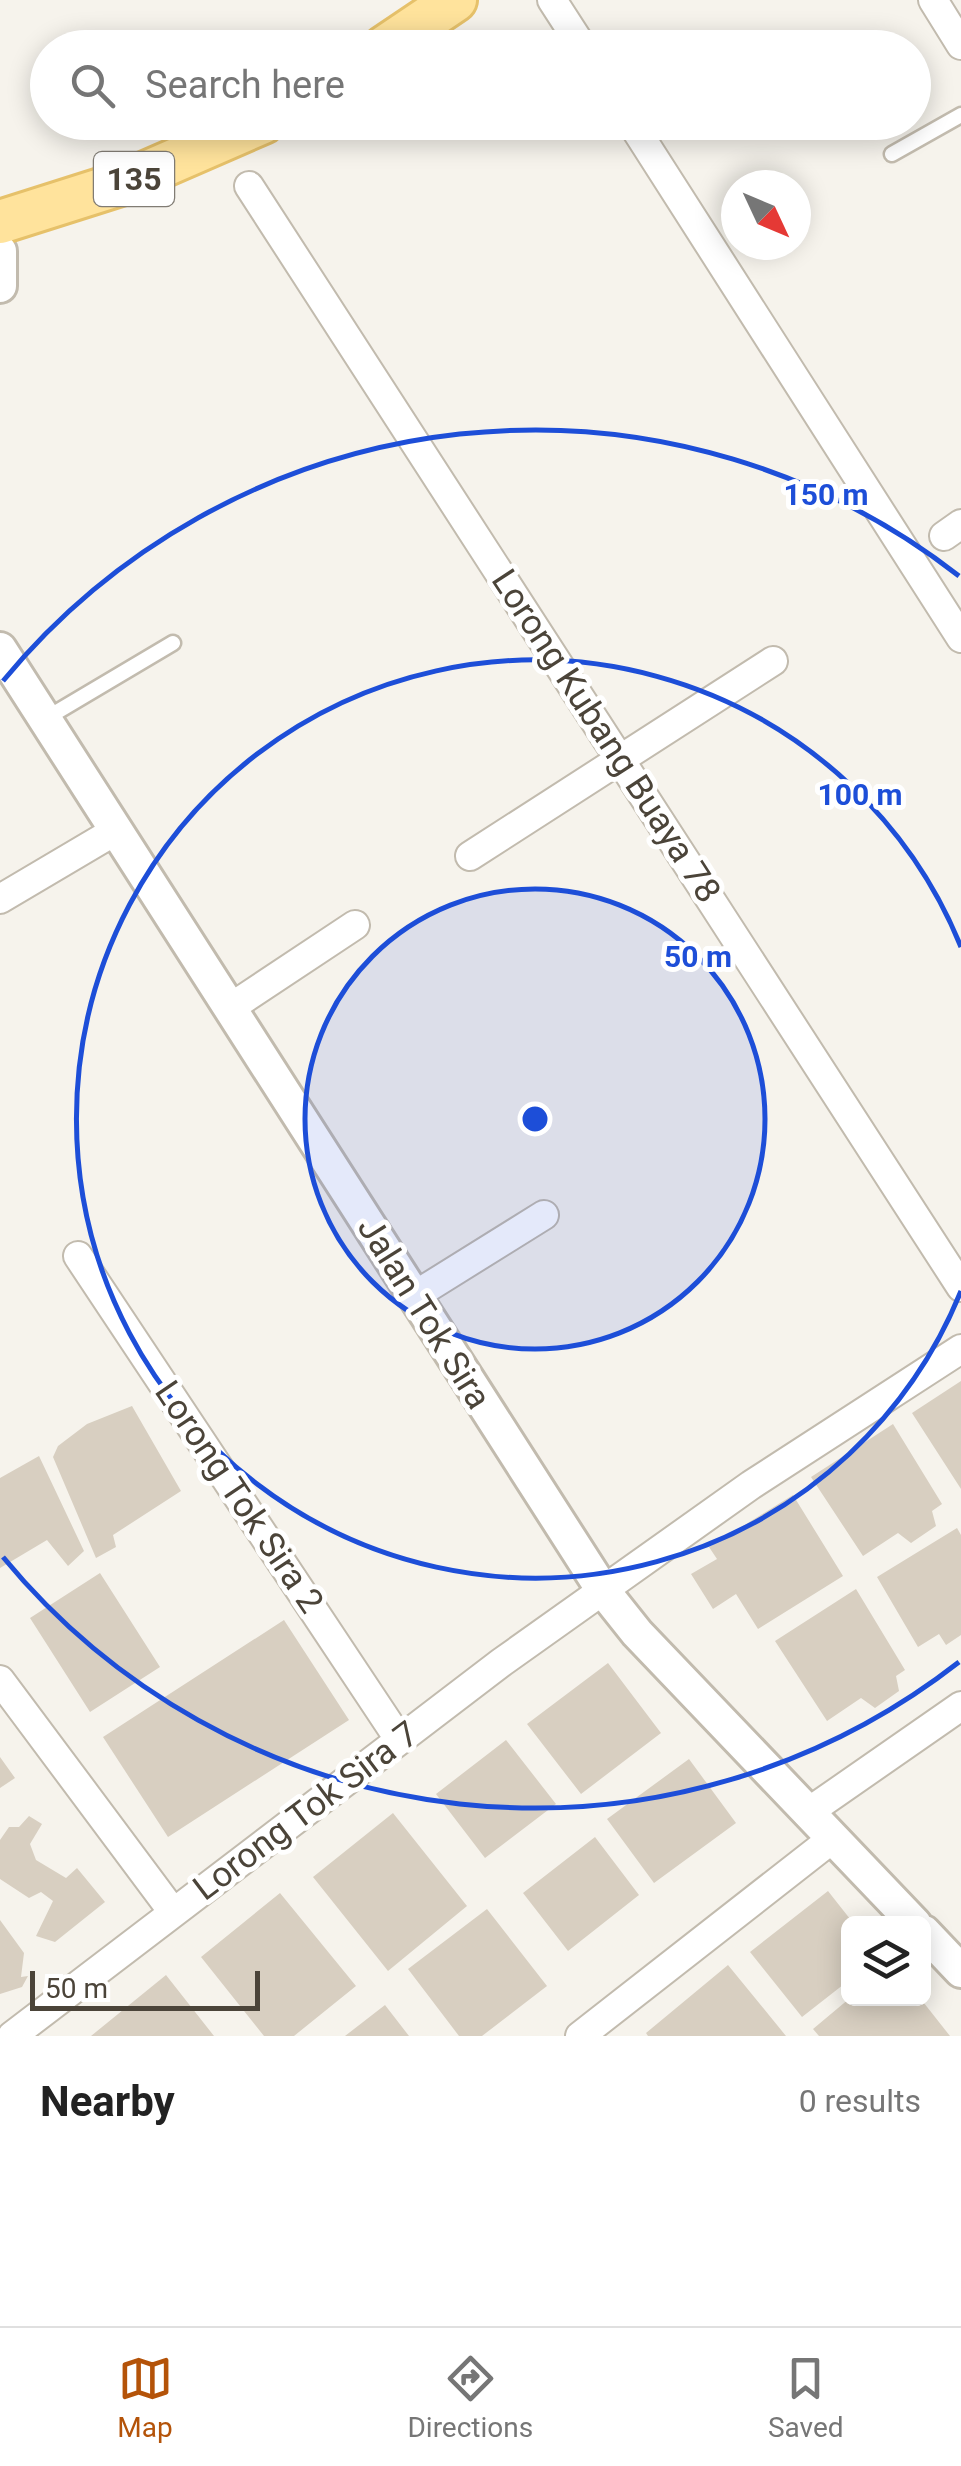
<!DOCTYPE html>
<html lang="en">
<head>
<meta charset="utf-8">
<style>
  body { margin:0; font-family:Roboto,sans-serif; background:#f6f6f6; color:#222 }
  .controls { position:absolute; right:30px; bottom:30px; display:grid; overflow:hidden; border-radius:15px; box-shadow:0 5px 25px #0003 }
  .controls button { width:90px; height:90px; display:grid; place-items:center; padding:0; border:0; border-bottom:2px solid #e0e0e0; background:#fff; color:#222; font:50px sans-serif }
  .compass { position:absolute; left:721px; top:170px; width:90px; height:90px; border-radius:50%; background:#fff; box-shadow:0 5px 25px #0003; rotate:134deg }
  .scale { position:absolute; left:30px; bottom:25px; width:230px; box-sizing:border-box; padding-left:10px; border:5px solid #4b4439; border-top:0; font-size:28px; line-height:35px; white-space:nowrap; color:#4b4439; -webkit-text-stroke:8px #fff; paint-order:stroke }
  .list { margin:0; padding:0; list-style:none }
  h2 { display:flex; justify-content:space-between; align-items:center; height:130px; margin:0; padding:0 40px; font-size:42px }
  h2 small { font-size:32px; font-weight:400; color:#767676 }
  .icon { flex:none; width:55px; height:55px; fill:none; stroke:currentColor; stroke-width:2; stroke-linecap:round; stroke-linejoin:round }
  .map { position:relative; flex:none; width:961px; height:2036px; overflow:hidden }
  .search { position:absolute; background:#fff; box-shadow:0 5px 25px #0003; left:30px; right:30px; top:30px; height:110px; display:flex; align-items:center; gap:25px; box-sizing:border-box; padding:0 35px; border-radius:55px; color:#767676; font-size:38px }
  .sheet { height:290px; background:#fff }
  nav { display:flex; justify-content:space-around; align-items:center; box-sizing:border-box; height:140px; border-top:2px solid #e0e0e0; background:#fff; font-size:28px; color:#767676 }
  nav a { display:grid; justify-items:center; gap:5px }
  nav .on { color:#b45309 }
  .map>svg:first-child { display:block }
  .building { fill:#d8cfc1 }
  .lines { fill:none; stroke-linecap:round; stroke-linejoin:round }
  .service-casing { stroke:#c2bbae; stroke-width:19 }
  .minor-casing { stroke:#c2bbae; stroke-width:32 }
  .tertiary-casing { stroke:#c2bbae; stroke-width:38 }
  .primary-casing { stroke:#e6c16a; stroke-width:48 }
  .service { stroke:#fff; stroke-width:14 }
  .minor { stroke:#fff; stroke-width:28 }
  .tertiary { stroke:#fff; stroke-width:32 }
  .primary { stroke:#ffe39c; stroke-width:42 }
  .ring { fill:none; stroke:#1d4ed8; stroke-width:5 }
  .labels { text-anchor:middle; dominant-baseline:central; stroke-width:10; stroke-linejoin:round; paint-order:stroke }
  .shield { fill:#fff; stroke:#817c74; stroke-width:2.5 }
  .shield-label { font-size:32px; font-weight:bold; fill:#4b4439 }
  .street-label { font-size:35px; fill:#4b4439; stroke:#fff }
  .centre { fill:#1d4ed8; stroke:#fff; stroke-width:5 }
  .ring-label { font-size:30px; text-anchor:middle; font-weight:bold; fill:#1d4ed8; stroke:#fff; stroke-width:10; stroke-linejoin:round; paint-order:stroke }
</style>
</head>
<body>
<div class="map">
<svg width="961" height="2036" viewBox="0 0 961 2036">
  <rect width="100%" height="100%" fill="#f6f3ec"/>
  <path class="building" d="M 961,1381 L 961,1489 L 912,1413 Z
    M 132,1406 L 181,1491 L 113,1535 L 116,1547 L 96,1558 L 53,1457 L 58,1446 L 87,1424 Z
    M 893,1424 L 942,1504 L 932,1511 L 936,1526 L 911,1543 L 898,1533 L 863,1556 L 811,1477 Z
    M 39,1456 L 84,1551 L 68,1566 L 47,1540 L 0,1568 L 0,1478 Z
    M 793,1495 L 843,1576 L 758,1629 L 736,1594 L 713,1609 L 691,1574 L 717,1559 L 709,1547 Z
    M 957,1528 L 961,1535 L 961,1635 L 946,1645 L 939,1634 L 918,1647 L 877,1577 Z
    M 100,1573 L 160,1667 L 90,1712 L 30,1618 Z
    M 856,1589 L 905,1670 L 896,1676 L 899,1691 L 875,1708 L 861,1698 L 827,1721 L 775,1641 Z
    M 284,1620 L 349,1720 L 168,1837 L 103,1737 Z
    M 608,1663 L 661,1733 L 581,1794 L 527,1724 Z
    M 506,1740 L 556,1804 L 485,1858 L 436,1794 Z
    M 0,1757 L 15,1778 L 0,1788 Z
    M 689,1759 L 736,1823 L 654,1883 L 607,1819 Z
    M 393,1813 L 467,1906 L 388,1971 L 313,1877 Z
    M 29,1816 L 42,1824 L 30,1844 L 36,1860 L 66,1878 L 77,1868 L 105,1902 L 55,1942 L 36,1936 L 53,1901 L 41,1892 L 29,1898 L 0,1879 L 0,1840 L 9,1827 L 19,1827 Z
    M 595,1837 L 639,1895 L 568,1951 L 523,1893 Z
    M 828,1891 L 854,1924 L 848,1924 L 848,1981 L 802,2017 L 750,1952 Z
    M 280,1893 L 356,1986 L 294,2036 L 264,2036 L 201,1957 Z
    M 487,1909 L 547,1986 L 482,2036 L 459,2036 L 408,1969 Z
    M 0,1920 L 24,1953 L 21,1977 L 28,1976 L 22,1987 L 0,1994 Z
    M 728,1965 L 786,2036 L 648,2036 L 646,2033 Z
    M 166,1975 L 214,2036 L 91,2036 Z
    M 850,1998 L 920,1998 L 950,2036 L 819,2036 L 813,2029 Z
    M 385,2005 L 409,2036 L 345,2036 Z"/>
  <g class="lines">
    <defs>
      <path id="service" d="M 892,154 L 961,115
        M 45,719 L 173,643"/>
      <path id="minor" d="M 552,0 L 583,48
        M 933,0 L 961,45
        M 631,122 L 961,638
        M 249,186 L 961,1287
        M 944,536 L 961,524
        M 470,856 L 773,661
        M 0,899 L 115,831
        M 230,1008 L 355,925
        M 78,1256 L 399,1739
        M 414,1296 L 544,1215
        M 0,1680 L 173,1912
        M 807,1813 L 961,1706
        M 12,2036 L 502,1662 L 751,1485 L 961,1349
        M 580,2036 L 832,1839"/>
      <path id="tertiary" d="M 0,251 L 0,286
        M 0,649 L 602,1589 L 637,1633 L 915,1924
        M 924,1932 L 961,1971"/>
      <path id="primary" d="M 384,48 L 455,0
        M 0,222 L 123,183 L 263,122"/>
    </defs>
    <use href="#service" class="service-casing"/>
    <use href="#minor" class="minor-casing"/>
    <use href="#tertiary" class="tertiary-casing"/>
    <use href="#primary" class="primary-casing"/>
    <use href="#service" class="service"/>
    <use href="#minor" class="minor"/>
    <use href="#tertiary" class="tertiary"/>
    <use href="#primary" class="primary"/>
  </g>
  <circle cx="535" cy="1119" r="230" fill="#1d4ed8" fill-opacity=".12"/>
  <g class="ring">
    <circle cx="535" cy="1119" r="230"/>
    <path d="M961 1291A459 459 0 1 1 961 947"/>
    <path d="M959 1662A689 689 0 0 1 3 1557M3 681A689 689 0 0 1 959 576"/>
  </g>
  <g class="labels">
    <rect class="shield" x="94" y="152" width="80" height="54" rx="8"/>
    <g class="shield-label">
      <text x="134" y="179">135</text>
    </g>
    <g class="street-label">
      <text transform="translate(606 736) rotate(57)">Lorong Kubang Buaya 78</text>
      <text transform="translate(424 1313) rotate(58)">Jalan Tok Sira</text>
      <text transform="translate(239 1497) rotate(56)">Lorong Tok Sira 2</text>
      <text transform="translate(306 1811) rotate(-37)">Lorong Tok Sira 7</text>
    </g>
  </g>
  <circle cx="535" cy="1119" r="15" class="centre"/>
  <g class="ring-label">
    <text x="826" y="505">150 m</text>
    <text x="860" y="805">100 m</text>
    <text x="698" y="967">50 m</text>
  </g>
</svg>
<div class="controls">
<button><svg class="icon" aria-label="layers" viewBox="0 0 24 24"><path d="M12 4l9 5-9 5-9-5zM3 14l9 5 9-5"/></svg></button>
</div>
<svg class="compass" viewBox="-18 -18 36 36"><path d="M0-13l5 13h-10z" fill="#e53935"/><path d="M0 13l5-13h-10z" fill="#767676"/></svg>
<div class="scale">50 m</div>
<div class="search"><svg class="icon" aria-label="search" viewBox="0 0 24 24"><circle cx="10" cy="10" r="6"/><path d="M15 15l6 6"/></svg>Search here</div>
</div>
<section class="sheet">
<h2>Nearby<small>0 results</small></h2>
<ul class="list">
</ul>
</section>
<nav>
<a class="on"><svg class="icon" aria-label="map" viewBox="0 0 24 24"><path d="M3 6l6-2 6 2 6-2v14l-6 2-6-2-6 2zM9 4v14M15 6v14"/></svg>Map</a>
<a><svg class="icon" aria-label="directions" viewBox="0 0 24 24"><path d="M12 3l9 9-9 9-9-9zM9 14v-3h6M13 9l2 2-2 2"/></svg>Directions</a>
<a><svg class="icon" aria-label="saved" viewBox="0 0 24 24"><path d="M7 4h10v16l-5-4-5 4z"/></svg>Saved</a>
</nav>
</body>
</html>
